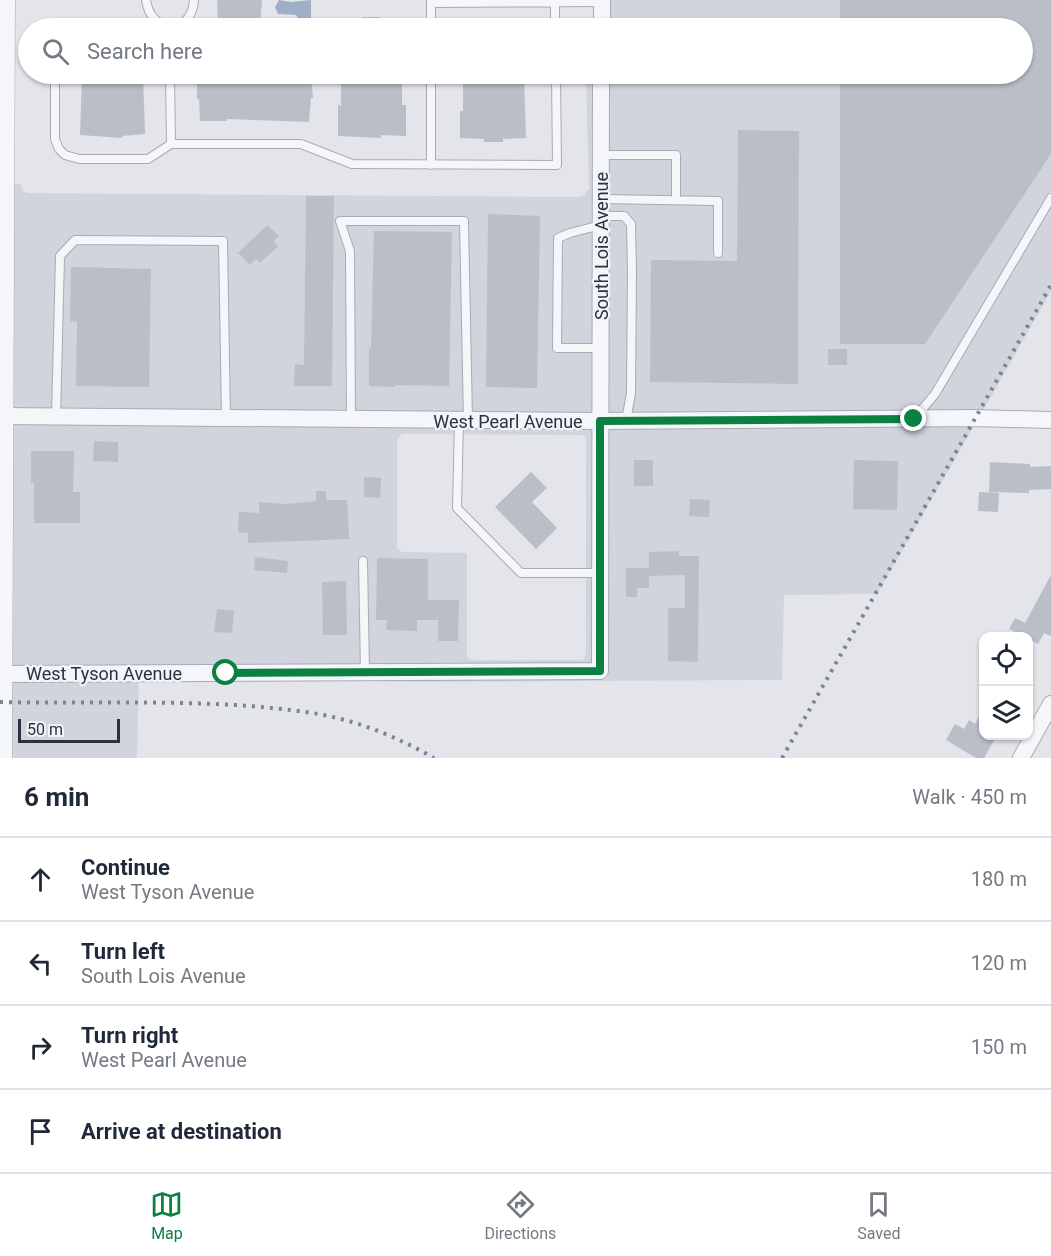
<!DOCTYPE html>
<html lang="en">
<head>
<meta charset="utf-8">
<style>
  body { margin:0; font-family:Roboto,sans-serif; background:#f6f6f7; color:#1f2937 }
  .controls { position:absolute; right:18px; bottom:18px; display:grid; overflow:hidden; border-radius:12px; box-shadow:0 2px 4px #0004 }
  .controls button { width:54px; height:54px; display:grid; place-items:center; padding:0; border:0; border-bottom:2px solid #e0e1e3; background:#fff; color:#1f2937; font:30px sans-serif }
  .scale { position:absolute; left:18px; bottom:15px; width:102px; box-sizing:border-box; padding-left:6px; border:3px solid #2b3141; border-top:0; font-size:16px; line-height:21px; white-space:nowrap; color:#2b3141; -webkit-text-stroke:4px #f2f4f8; paint-order:stroke }
  .stop { position:absolute; width:18px; height:18px; margin:-14px; border:4px solid #0b8043; border-radius:50%; background:#fff }
  .stop.end { background:#0b8043; border-color:#fff; box-shadow:0 2px 6px #0008 }
  .list { margin:0; padding:0; list-style:none }
  h2 { display:flex; justify-content:space-between; align-items:center; height:78px; margin:0; padding:0 24px; font-size:26px }
  h2 small { font-size:20px; font-weight:400; color:#747a83 }
  .list li { display:grid; grid-template-columns:39px 1fr auto; gap:18px; align-items:center; box-sizing:border-box; height:84px; padding:0 24px; border-top:2px solid #e0e1e3 }
  .list b { display:block; font-size:22px; white-space:nowrap }
  .list p { margin:0; font-size:20px; white-space:nowrap; color:#747a83 }
  .list em { font-size:20px; font-style:normal; color:#747a83 }
  .icon { flex:none; width:33px; height:33px; fill:none; stroke:currentColor; stroke-width:2; stroke-linecap:round; stroke-linejoin:round }
  .map { position:relative; flex:none; width:1051px; height:758px; overflow:hidden }
  .search { position:absolute; background:#fff; box-shadow:0 2px 4px #0004; left:18px; right:18px; top:18px; height:66px; display:flex; align-items:center; gap:15px; box-sizing:border-box; padding:0 21px; border-radius:33px; color:#747a83; font-size:22px }
  .sheet { height:414px; background:#fff }
  nav { display:flex; justify-content:space-around; align-items:center; box-sizing:border-box; height:84px; border-top:2px solid #e0e1e3; background:#fff; font-size:16px; color:#747a83 }
  nav a { display:grid; justify-items:center; gap:3px }
  nav .on { color:#0b8043 }
  .map>svg:first-child { display:block }
  .built { fill:#d1d4dc; fill-rule:evenodd }
  .water { fill:#a0afc8 }
  .building { fill:#babec7 }
  .lines { fill:none; stroke-linecap:round; stroke-linejoin:round }
  .service-casing { stroke:#a8abb4; stroke-width:10 }
  .minor-casing { stroke:#a8abb4; stroke-width:18 }
  .tertiary-casing { stroke:#a8abb4; stroke-width:21 }
  .service { stroke:#f5f6f9; stroke-width:8 }
  .minor { stroke:#f5f6f9; stroke-width:16 }
  .tertiary { stroke:#f5f6f9; stroke-width:20 }
  .rail { stroke:#7d8393; stroke-width:4; stroke-dasharray:3 6; stroke-linecap:butt }
  .route { stroke:#0b8043; stroke-width:8 }
  .labels { text-anchor:middle; dominant-baseline:central; stroke-width:4.5; stroke-linejoin:round; paint-order:stroke }
  .street-label { font-size:18px; fill:#2b3141; stroke:#f2f4f8 }
</style>
</head>
<body>
<div class="map">
<svg width="1051" height="758" viewBox="0 0 1051 758">
  <rect width="100%" height="100%" fill="#e3e5ea"/>
  <path class="built" d="M 609,0 L 1051,0 L 1051,291 L 983,411 L 607,413 L 608,74 L 1022,74 L 1022,28 L 609,28 Z
    M 586,74 L 594,74 L 593,413 L 12,408 L 12,184 L 21,184 L 22,190 L 27,193 L 580,197 L 585,194 L 586,190 L 589,190 Z
    M 11,424 L 593,429 L 593,663 L 10,666 ZM 402,434 L 582,435 L 586,438 L 586,654 L 583,660 L 472,660 L 467,657 L 467,553 L 402,552 L 397,548 L 397,440 Z
    M 974,426 L 877,594 L 784,595 L 782,680 L 437,682 L 311,680 L 607,679 L 607,429 Z
    M 10,681 L 139,681 L 137,758 L 9,758 Z"/>
  <path class="water" d="M 279,0 L 291,2 L 311,0 L 311,25 L 304,27 L 296,15 L 278,14 L 275,7 Z"/>
  <path class="building" d="M 217,0 L 262,0 L 260,28 L 221,28 L 221,26 L 218,26 Z
    M 840,0 L 1051,0 L 1051,154 L 925,344 L 840,344 L 840,74 L 1023,74 L 1023,28 L 840,28 Z
    M 362,17 L 381,17 L 380,28 L 362,28 Z
    M 82,74 L 143,74 L 145,134 L 122,136 L 122,138 L 80,135 Z
    M 199,74 L 311,74 L 313,98 L 311,98 L 309,122 L 227,119 L 227,121 L 200,121 L 199,99 L 197,99 L 197,80 L 199,80 Z
    M 341,74 L 402,74 L 402,105 L 406,105 L 406,136 L 381,135 L 381,138 L 338,136 L 338,105 L 341,106 Z
    M 463,74 L 524,74 L 526,138 L 503,139 L 503,142 L 484,142 L 484,139 L 460,138 L 460,111 L 463,111 Z
    M 738,130 L 799,131 L 798,384 L 650,382 L 651,260 L 737,261 Z
    M 306,196 L 334,196 L 332,386 L 294,386 L 295,364 L 304,365 Z
    M 488,214 L 540,216 L 537,388 L 486,387 Z
    M 267,225 L 279,236 L 274,241 L 278,246 L 260,263 L 256,259 L 250,265 L 238,253 Z
    M 374,231 L 452,232 L 449,386 L 395,385 L 395,387 L 369,386 L 369,348 L 371,348 Z
    M 71,267 L 151,269 L 149,387 L 76,386 L 77,322 L 70,321 Z
    M 828,349 L 847,349 L 847,365 L 828,365 Z
    M 94,441 L 118,442 L 118,462 L 93,461 Z
    M 31,451 L 74,451 L 73,492 L 80,492 L 80,523 L 34,523 L 34,483 L 31,483 Z
    M 634,460 L 653,460 L 653,486 L 634,486 Z
    M 854,460 L 898,461 L 897,510 L 853,509 Z
    M 990,462 L 1030,464 L 1030,467 L 1051,466 L 1051,489 L 1029,490 L 1029,493 L 989,492 Z
    M 531,472 L 547,488 L 532,502 L 557,528 L 536,549 L 495,507 Z
    M 364,477 L 381,478 L 380,498 L 364,497 Z
    M 316,491 L 326,491 L 326,500 L 347,500 L 349,539 L 248,543 L 248,533 L 238,532 L 239,512 L 259,513 L 259,502 L 285,504 L 316,501 Z
    M 979,492 L 999,493 L 998,512 L 978,511 Z
    M 690,499 L 710,500 L 709,517 L 689,516 Z
    M 679,551 L 679,556 L 699,556 L 698,662 L 668,661 L 668,608 L 685,608 L 685,575 L 649,576 L 649,552 Z
    M 255,557 L 288,561 L 287,573 L 254,570 Z
    M 377,558 L 428,559 L 428,600 L 459,600 L 458,641 L 438,641 L 438,620 L 417,620 L 417,631 L 386,630 L 387,620 L 376,620 Z
    M 626,568 L 649,568 L 649,588 L 637,588 L 637,597 L 626,597 Z
    M 1051,575 L 1051,636 L 1044,633 L 1038,644 L 1029,639 L 1029,636 L 1024,636 L 1009,629 L 1015,618 L 1025,623 Z
    M 346,581 L 347,635 L 323,635 L 322,582 Z
    M 217,609 L 234,611 L 232,633 L 214,632 Z
    M 984,707 L 984,735 L 997,735 L 984,758 L 976,758 L 946,740 L 955,724 L 964,729 L 969,720 L 975,724 Z"/>
  <g class="lines">
    <defs>
      <path id="service" d="M 146,0 C 151,35 192,35 194,0
        M 431,0 L 431,28
        M 555,0 L 555,28
        M 431,3 L 602,2
        M 55,74 L 55,139 L 59,149 L 65,155 L 79,159 L 148,159 L 171,144 L 301,144 L 352,164 L 557,165 L 556,74
        M 170,74 L 171,144
        M 431,74 L 431,165
        M 601,155 L 676,155 L 676,200
        M 601,199 L 718,201 L 718,253
        M 601,216 L 624,216 L 631,224 L 632,271 L 631,393 L 626,421
        M 600,348 L 557,348 L 558,238 L 570,233 L 601,225
        M 56,417 L 60,256 L 75,240 L 223,241 L 226,418
        M 351,419 L 350,251 L 340,221 L 464,221 L 468,420
        M 914,419 L 935,394 L 1051,198
        M 459,420 L 457,508 L 521,573 L 600,573
        M 363,561 L 365,672"/>
      <path id="minor" d="M 602,28 L 602,0
        M 0,416 L 600,421 L 975,418 L 1051,420
        M 3,674 L 600,671 L 601,74
        M 1021,758 L 1051,704"/>
      <path id="tertiary" d="M 2,758 L 5,0"/>
    </defs>
    <use href="#service" class="service-casing"/>
    <use href="#minor" class="minor-casing"/>
    <use href="#tertiary" class="tertiary-casing"/>
    <use href="#service" class="service"/>
    <use href="#minor" class="minor"/>
    <use href="#tertiary" class="tertiary"/>
    <path class="rail" d="M 0,702 C 84,704 168,700 251,706 C 280,709 309,711 337,718 C 371,726 404,741 434,758
      M 782,758 L 1051,285"/>
  </g>
  <g class="lines">
    <path class="route" d="M 226,673 L 600,671 L 600,421 L 914,419"/>
  </g>
  <g class="labels">
    <g class="street-label">
      <text transform="translate(601 246) rotate(-90)">South Lois Avenue</text>
      <text x="508" y="421">West Pearl Avenue</text>
      <text x="104" y="673">West Tyson Avenue</text>
    </g>
  </g>
</svg>
<div class="controls">
<button><svg class="icon" aria-label="locate" viewBox="0 0 24 24"><circle cx="12" cy="12" r="6"/><path d="M12 2v4M12 18v4M2 12h4M18 12h4"/></svg></button>
<button><svg class="icon" aria-label="layers" viewBox="0 0 24 24"><path d="M12 4l9 5-9 5-9-5zM3 14l9 5 9-5"/></svg></button>
</div>
<div class="scale">50 m</div>
<div class="stop" style="left:226px;top:673px"></div>
<div class="stop end" style="left:914px;top:419px"></div>
<div class="search"><svg class="icon" aria-label="search" viewBox="0 0 24 24"><circle cx="10" cy="10" r="6"/><path d="M15 15l6 6"/></svg>Search here</div>
</div>
<section class="sheet">
<h2>6 min<small>Walk · 450 m</small></h2>
<ul class="list">
<li><svg class="icon" aria-label="ahead" viewBox="0 0 24 24"><path d="M12 20V5M6 11l6-6 6 6"/></svg><div><b>Continue</b><p>West Tyson Avenue</p></div><em>180 m</em></li>
<li><svg class="icon" aria-label="left" viewBox="0 0 24 24"><path d="M17 20v-9H6M10 6l-5 5 5 5"/></svg><div><b>Turn left</b><p>South Lois Avenue</p></div><em>120 m</em></li>
<li><svg class="icon" aria-label="right" viewBox="0 0 24 24"><path d="M7 20v-9h11M14 6l5 5-5 5"/></svg><div><b>Turn right</b><p>West Pearl Avenue</p></div><em>150 m</em></li>
<li><svg class="icon" aria-label="arrive" viewBox="0 0 24 24"><path d="M6 21V4h12l-3 4 3 4H6"/></svg><div><b>Arrive at destination</b></div></li>
</ul>
</section>
<nav>
<a class="on"><svg class="icon" aria-label="map" viewBox="0 0 24 24"><path d="M3 6l6-2 6 2 6-2v14l-6 2-6-2-6 2zM9 4v14M15 6v14"/></svg>Map</a>
<a><svg class="icon" aria-label="directions" viewBox="0 0 24 24"><path d="M12 3l9 9-9 9-9-9zM9 14v-3h6M13 9l2 2-2 2"/></svg>Directions</a>
<a><svg class="icon" aria-label="saved" viewBox="0 0 24 24"><path d="M7 4h10v16l-5-4-5 4z"/></svg>Saved</a>
</nav>
</body>
</html>
